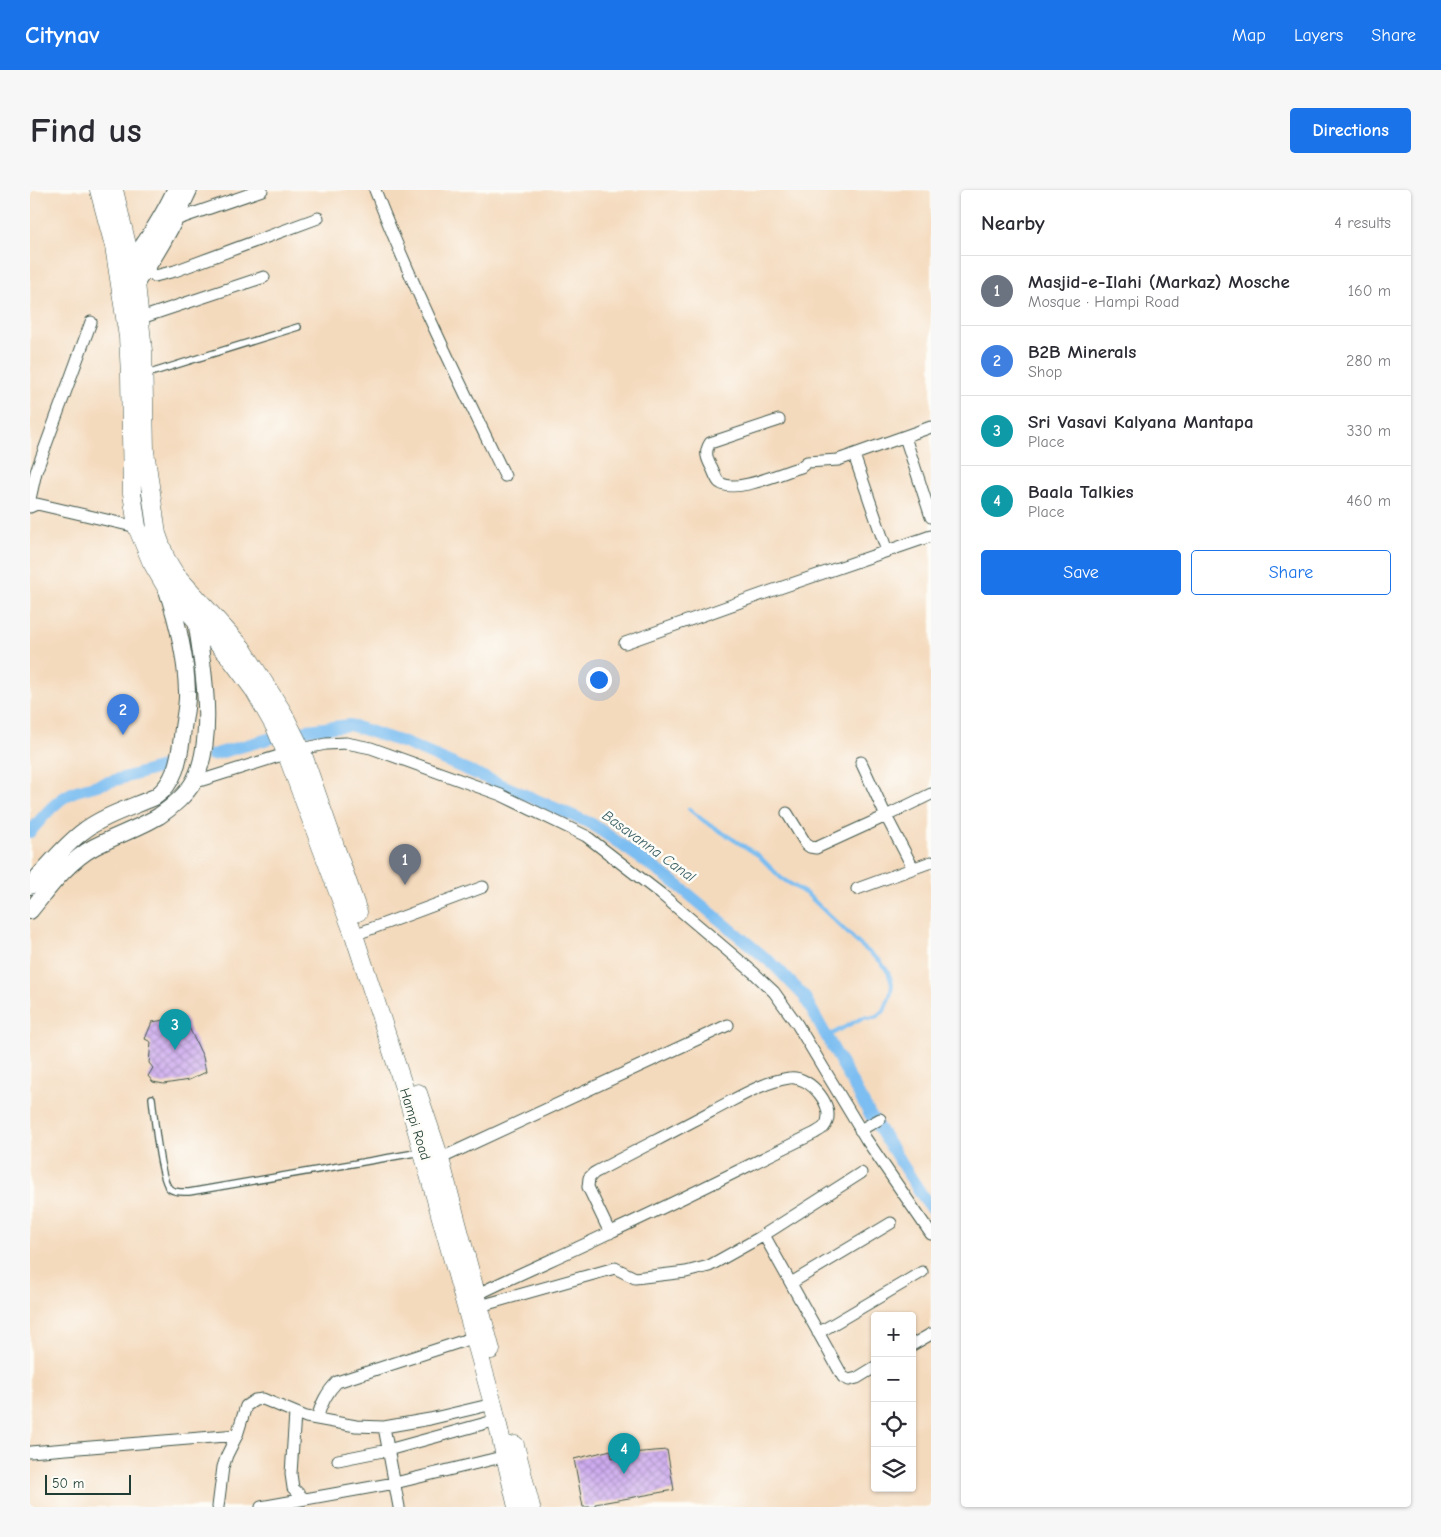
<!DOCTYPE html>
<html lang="en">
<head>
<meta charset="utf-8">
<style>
  body { margin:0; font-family:"Comic Neue",sans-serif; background:#f7f7f7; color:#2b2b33 }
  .controls { position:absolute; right:15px; bottom:15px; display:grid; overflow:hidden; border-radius:5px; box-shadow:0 1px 4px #0004 }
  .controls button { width:45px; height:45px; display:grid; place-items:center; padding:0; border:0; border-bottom:1px solid #e1e1e2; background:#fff; color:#2b2b33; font:25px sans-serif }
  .scale { position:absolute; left:15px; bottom:12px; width:86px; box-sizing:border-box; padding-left:5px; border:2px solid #1f3d34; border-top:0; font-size:14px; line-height:18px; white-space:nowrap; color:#1f3d34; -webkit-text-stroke:4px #fdfcf7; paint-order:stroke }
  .you { position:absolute; left:568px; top:489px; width:18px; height:18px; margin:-12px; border:4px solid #fff; border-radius:50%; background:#1a73e8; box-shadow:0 0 0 8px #1a73e833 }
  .badge { display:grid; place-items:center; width:32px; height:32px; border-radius:50%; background:#1a73e8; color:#fff; font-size:16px; font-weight:700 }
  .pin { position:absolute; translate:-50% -41px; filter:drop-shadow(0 1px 2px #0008) }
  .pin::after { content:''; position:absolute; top:26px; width:18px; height:15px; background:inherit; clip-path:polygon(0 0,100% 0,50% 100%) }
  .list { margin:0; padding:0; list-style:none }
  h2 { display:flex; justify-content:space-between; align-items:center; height:65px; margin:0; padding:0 20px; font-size:21px }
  h2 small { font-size:16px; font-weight:400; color:#7c7c81 }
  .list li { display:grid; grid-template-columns:32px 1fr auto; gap:15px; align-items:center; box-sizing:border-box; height:70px; padding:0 20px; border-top:1px solid #e1e1e2 }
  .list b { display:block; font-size:19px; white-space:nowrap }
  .list p { margin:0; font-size:16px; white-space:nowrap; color:#7c7c81 }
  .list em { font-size:16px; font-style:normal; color:#7c7c81 }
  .actions { display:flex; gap:10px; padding:15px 20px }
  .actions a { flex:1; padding:11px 0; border:1px solid #1a73e8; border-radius:5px; text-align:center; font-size:18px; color:#1a73e8 }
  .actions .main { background:#1a73e8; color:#fff }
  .icon { flex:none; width:28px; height:28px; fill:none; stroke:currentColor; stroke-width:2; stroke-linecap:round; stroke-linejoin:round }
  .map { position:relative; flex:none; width:901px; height:1317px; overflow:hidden; border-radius:5px }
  header { display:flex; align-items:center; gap:30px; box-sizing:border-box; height:70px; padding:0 25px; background:#1a73e8; color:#fff }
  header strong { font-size:24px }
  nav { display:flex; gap:28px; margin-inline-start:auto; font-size:18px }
  .intro { display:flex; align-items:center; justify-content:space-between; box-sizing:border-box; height:120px; padding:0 30px }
  h1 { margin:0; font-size:35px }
  .button { padding:12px 22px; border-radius:5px; background:#1a73e8; color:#fff; font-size:18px; font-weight:700 }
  main { display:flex; gap:30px; padding:0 30px }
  aside { flex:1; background:#fff; border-radius:5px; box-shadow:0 1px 4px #0004 }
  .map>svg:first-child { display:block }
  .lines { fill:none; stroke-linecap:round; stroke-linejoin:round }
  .stream { stroke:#7bbef1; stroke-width:4 }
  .canal { stroke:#7bbef1; stroke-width:12 }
  .building { fill:url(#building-cross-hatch) }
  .lane-casing { stroke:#3f5549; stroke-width:8 }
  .street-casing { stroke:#3f5549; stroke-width:13 }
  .secondary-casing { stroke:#3f5549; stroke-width:18 }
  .primary-casing { stroke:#3f5549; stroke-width:19 }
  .lane { stroke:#fff; stroke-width:5.5 }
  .street { stroke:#fff; stroke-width:11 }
  .secondary { stroke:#fff; stroke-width:16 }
  .primary { stroke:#fff; stroke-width:18 }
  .labels { text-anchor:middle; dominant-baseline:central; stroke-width:5; stroke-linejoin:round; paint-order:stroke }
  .street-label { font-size:14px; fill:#1f3d34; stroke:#fdfcf7 }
  .water-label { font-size:15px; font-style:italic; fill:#365d63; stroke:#fdfcf7 }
</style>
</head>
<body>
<header>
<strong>Citynav</strong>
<nav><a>Map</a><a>Layers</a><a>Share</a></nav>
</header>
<div class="intro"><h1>Find us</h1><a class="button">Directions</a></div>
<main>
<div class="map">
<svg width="901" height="1317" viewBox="0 0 901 1317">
  <defs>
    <pattern id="building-cross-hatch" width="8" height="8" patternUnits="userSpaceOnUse" patternTransform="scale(1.25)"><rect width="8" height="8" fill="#cdaaee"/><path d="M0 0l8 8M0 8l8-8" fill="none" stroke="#a68cc2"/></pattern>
  </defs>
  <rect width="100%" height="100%" fill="#fdfcf7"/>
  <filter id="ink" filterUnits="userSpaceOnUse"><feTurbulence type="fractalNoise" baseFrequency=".02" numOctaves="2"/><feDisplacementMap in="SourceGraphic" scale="10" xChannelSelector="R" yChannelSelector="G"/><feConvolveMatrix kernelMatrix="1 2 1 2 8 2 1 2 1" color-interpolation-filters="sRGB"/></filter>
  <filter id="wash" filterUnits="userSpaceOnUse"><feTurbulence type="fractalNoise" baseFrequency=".0096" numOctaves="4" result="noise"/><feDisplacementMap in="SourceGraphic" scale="20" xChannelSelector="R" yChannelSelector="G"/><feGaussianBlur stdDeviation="1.12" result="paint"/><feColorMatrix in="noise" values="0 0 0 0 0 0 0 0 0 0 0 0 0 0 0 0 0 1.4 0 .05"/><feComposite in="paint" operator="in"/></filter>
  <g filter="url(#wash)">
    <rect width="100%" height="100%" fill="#f4dabd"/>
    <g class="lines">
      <path class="stream" d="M 659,619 L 674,631 L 728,665 L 751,688 L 778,705 L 829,754 L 850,771 L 858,782 L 862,793 L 861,803 L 854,821 L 847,826 L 840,828 L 834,827 L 796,847"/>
      <path class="canal" d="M 182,565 L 245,547 L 277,540 L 320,535 L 375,553 L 562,634 L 644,692 L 745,776 L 774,806 L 839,923 L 901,1019
        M 0,642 C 14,626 26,609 46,601 L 136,576"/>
    </g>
    <g id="blocks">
      <path class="building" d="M 154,827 L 173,867 L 176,882 L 159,890 L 134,894 L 123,892 L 118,886 L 123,878 L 119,873 L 121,852 L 115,849 L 122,832 Z
        M 581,1260 L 582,1268 L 600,1263 L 637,1260 L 644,1300 L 565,1314 L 565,1317 L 553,1317 L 544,1269 Z"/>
    </g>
  </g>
  <g filter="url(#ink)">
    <use href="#blocks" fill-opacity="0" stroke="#3f5549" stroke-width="1"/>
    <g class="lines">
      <defs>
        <path id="lane" d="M 117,184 L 268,137
          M 122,908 C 124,924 130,991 140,999 C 146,1003 153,1002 159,1002 L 391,962"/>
        <path id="street" d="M 345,0 C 383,98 429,191 475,286
          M 145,30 L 232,0
          M 114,82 L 125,86 L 145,81 L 288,28
          M 111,128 L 234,87
          M 749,230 L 680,253 C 674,262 677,269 682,278 C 684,282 686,289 689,292 C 704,305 753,282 771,277 L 777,272 L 808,270 L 901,237
          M 875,247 L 901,327
          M 824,265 L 857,361
          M 0,309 L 6,282 L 61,132
          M 0,317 L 7,314 L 107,337
          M 595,453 L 741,401 L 901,346
          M 831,572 L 856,626 L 883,678
          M 163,593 L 271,559 L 296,554 L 316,553 L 341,558 L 471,605 L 556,646 L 631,704 L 724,783 L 744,802 L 767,834 L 836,949 L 901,1044
          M 757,623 L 776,654 L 780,657 L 786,658 L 856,626 L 901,604
          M 827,699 L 901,672
          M 324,745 L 453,697
          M 830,940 L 850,929
          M 405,971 L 698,835
          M 734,1045 L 813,1187 L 819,1190 L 827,1188 L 845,1177
          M 761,1093 L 861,1033
          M 442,1107 C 488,1084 536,1064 583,1041 C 651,1010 717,976 785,943 C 788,941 792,939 794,937 C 809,919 779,884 759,888 C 732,892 706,909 682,921 C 643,942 603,962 564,983 L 559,988 L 558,997 L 580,1043
          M 450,1116 L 585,1078 L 605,1088 L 656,1082 L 679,1076 L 729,1048 L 831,983
          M 788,1143 L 892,1082
          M 882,1155 L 901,1144
          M 265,1223 L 261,1284 L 263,1298 L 274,1309
          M 287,1229 C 291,1214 296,1203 307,1192 L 445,1147
          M 354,1237 L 369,1317
          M 0,1262 L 207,1245
          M 308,1270 L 358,1260 L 467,1230
          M 188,1317 L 193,1277 L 197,1265 L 207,1245 L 216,1216 L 225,1210 L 233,1209 L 276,1227 L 326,1236 L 354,1237 L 400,1229 L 463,1214
          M 231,1317 L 365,1293 L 476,1266"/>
        <path id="secondary" d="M 95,80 C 115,54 132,29 145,0
          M 99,101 C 124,72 143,35 159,0
          M 0,696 C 16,678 32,658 51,643 C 72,626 100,618 125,607 C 145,593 149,570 152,547 C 153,532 158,516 157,501 C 156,466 147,430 136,397
          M 0,721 C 18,699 38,671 64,657 C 85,646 109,638 129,626 C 141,618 157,604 164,591 C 186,549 173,476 166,430"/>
        <path id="primary" d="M 69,0 L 84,56 L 98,147 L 100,185 L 102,303 L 107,337 L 121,371 L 136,397 L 198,465 L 224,500 L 245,537 L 257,565 L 324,745 L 379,913 L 463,1214 L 487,1317
          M 84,0 L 106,93 L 113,161 L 115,261 L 127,344 L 136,369 L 145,384 L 212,458 L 252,521 L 271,559 L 328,722
          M 388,903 L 410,969 L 461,1160
          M 485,1255 L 501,1317"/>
      </defs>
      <use href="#lane" class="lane-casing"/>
      <use href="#street" class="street-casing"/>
      <use href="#secondary" class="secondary-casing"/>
      <use href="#primary" class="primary-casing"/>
      <use href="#lane" class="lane"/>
      <use href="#street" class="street"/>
      <use href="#secondary" class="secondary"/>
      <use href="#primary" class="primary"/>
    </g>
  </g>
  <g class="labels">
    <g class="street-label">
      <text transform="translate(385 934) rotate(73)">Hampi Road</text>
    </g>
    <g class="water-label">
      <text transform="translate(619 656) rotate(36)">Basavanna Canal</text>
    </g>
  </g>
</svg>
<div class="controls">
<button>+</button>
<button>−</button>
<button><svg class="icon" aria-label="locate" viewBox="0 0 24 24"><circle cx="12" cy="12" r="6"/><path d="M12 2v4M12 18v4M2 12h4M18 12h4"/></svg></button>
<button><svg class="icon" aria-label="layers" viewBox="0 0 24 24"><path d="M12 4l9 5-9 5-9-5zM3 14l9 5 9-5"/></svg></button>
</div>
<div class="scale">50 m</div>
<div class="you"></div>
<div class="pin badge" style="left:375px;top:695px;background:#6b7280">1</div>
<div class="pin badge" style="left:93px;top:545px;background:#3f7fe0">2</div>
<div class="pin badge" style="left:145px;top:860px;background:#0f9aa8">3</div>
<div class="pin badge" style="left:594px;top:1284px;background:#0f9aa8">4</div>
</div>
<aside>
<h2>Nearby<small>4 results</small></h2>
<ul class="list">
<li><span class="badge" style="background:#6b7280">1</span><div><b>Masjid-e-Ilahi (Markaz) Mosche</b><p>Mosque · Hampi Road</p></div><em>160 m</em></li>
<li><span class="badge" style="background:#3f7fe0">2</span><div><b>B2B Minerals</b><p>Shop</p></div><em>280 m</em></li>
<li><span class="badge" style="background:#0f9aa8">3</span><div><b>Sri Vasavi Kalyana Mantapa</b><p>Place</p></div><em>330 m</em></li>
<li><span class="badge" style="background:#0f9aa8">4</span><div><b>Baala Talkies</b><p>Place</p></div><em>460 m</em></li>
</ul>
<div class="actions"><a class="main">Save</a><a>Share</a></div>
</aside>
</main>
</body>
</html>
